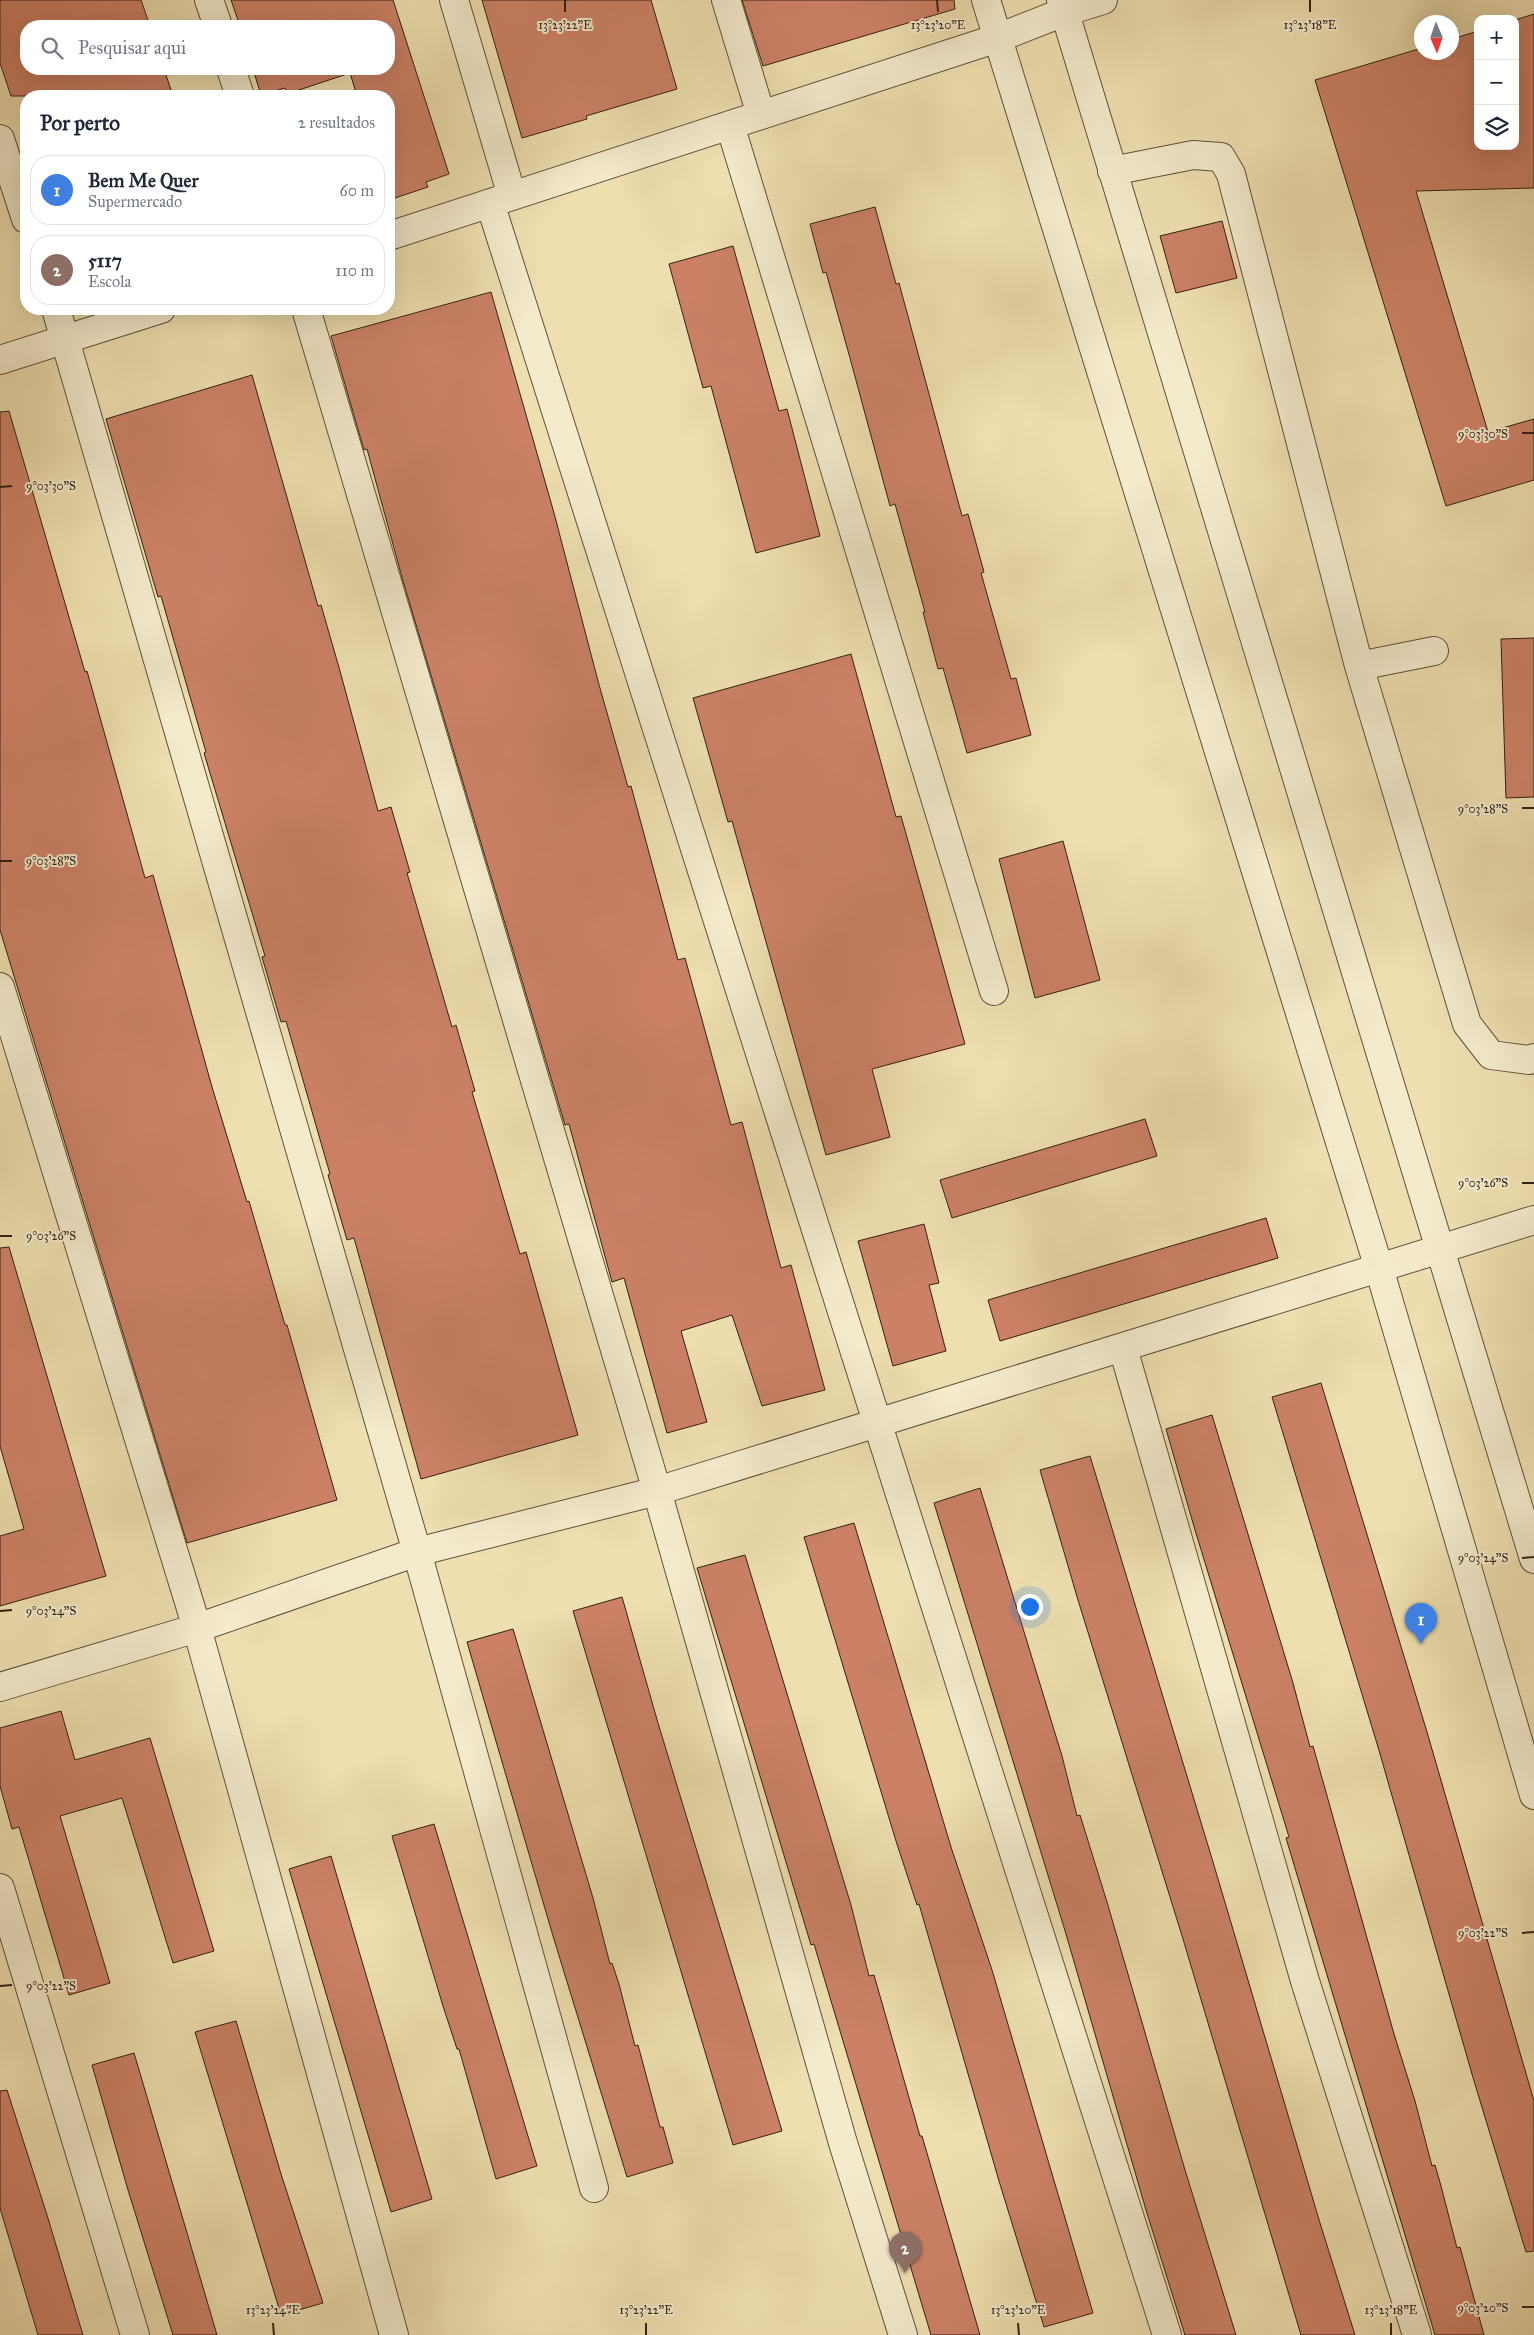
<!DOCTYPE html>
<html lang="pt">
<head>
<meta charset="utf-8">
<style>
  body { margin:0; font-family:"IM FELL Great Primer",serif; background:#f6f6f7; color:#1f2937 }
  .controls { position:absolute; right:15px; top:15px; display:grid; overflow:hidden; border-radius:10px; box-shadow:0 5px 20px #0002 }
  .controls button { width:45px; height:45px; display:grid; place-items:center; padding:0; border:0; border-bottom:1px solid #e0e1e3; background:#fff; color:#1f2937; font:25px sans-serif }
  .compass { position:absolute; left:1414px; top:15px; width:45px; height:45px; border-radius:50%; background:#fff; box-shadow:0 5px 20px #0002; rotate:178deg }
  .you { position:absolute; left:1029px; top:1606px; width:18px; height:18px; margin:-12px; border:4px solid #fff; border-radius:50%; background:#1a73e8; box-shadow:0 0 0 8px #1a73e833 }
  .badge { display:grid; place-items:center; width:32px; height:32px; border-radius:50%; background:#ea580c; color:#fff; font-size:16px; font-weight:700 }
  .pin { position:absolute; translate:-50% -41px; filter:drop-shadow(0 1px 2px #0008) }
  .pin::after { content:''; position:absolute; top:26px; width:18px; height:15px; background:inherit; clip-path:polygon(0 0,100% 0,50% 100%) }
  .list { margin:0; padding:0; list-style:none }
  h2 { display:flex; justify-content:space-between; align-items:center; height:65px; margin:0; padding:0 20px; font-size:21px }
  h2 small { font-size:16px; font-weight:400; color:#747a83 }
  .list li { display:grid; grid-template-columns:32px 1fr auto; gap:15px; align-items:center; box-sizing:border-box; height:70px; margin:0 10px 10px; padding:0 10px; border:1px solid #e0e1e3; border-radius:20px }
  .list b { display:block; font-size:19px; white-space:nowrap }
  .list p { margin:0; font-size:16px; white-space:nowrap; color:#747a83 }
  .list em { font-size:16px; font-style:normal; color:#747a83 }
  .icon { flex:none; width:28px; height:28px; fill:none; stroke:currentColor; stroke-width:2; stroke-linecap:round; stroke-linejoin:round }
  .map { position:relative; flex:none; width:1534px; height:2335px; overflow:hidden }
  .search { position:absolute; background:#fff; box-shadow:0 5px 20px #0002; left:20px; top:20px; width:375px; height:55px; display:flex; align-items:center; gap:12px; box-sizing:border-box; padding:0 18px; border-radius:20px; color:#747a83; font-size:19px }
  .panel { position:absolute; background:#fff; box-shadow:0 5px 20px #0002; left:20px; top:90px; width:375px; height:225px; border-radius:20px }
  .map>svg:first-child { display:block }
  .building { fill:#cc8167; stroke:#312018 }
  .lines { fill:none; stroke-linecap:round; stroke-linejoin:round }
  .minor-casing { stroke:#60503e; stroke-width:30 }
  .minor { stroke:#f4eacc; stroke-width:28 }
  .ticks { fill:none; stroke:#312018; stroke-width:2 }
  .ticks-label { font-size:12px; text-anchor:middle; fill:#312018; stroke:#f4eacc; stroke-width:4; stroke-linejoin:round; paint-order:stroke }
</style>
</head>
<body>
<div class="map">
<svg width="1534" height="2335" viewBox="0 0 1534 2335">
  <rect width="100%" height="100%" fill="#eedfb0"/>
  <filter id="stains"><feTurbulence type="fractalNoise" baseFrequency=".004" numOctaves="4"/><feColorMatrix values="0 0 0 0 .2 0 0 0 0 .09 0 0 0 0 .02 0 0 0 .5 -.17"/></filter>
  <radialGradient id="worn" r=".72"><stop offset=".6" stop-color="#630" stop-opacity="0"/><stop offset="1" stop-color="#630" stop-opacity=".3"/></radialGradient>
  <path class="building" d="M 0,0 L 141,0 L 150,26 L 26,26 L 26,69 L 164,69 L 173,96 L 11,96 L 0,63 Z
    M 231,0 L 393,0 L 449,174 L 426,182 L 428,187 L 389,200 L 389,96 L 357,96 L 350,73 L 287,94 L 285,88 L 261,95 L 253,69 L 389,69 L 389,26 L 240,26 Z
    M 482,0 L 651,0 L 677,89 L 586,116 L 587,119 L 522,138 Z
    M 742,0 L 954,0 L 955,9 L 763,66 Z
    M 1534,14 L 1534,188 L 1416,191 L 1488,432 L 1534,419 L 1534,480 L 1446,506 L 1315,80 L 1422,48 L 1422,52 L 1452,52 L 1452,39 L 1478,31 L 1478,146 L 1515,146 L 1515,20 Z
    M 875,207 L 896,284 L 899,283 L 962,516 L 968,514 L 984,572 L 981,573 L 1011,679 L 1016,678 L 1031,735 L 967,753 L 943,668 L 938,669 L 923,612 L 925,612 L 895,504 L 890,506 L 850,358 L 826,272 L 823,273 L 810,224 Z
    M 1222,221 L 1237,278 L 1176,293 L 1160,236 Z
    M 733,246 L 779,411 L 787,409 L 820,536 L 756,553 L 711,386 L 703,388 L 669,264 Z
    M 491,292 L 554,513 L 598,681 L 628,787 L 631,786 L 678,960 L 685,958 L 731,1125 L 742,1122 L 781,1268 L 791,1265 L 825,1390 L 762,1406 L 732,1315 L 681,1331 L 707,1422 L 667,1433 L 624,1278 L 612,1282 L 569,1124 L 565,1125 L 403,581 L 367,449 L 364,450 L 331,336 Z
    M 252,375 L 318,606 L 321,605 L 340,671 L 378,811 L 391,807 L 410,872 L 407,873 L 452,1027 L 456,1025 L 475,1091 L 472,1092 L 520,1254 L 526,1252 L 578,1435 L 421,1479 L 354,1238 L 347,1240 L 328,1175 L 330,1174 L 286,1021 L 281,1022 L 262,957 L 265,956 L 204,753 L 206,752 L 161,596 L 158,597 L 106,419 Z
    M 9,411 L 85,672 L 87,671 L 145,878 L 153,875 L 212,1087 L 247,1202 L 249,1201 L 285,1325 L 287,1325 L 337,1500 L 187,1543 L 0,930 L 0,412 Z
    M 1534,638 L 1534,797 L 1506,798 L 1501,639 Z
    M 851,654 L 896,817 L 901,816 L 965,1044 L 872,1069 L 890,1137 L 826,1155 L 732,821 L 728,822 L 693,698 Z
    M 1063,841 L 1100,980 L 1035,998 L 999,859 Z
    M 1145,1119 L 1157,1156 L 952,1218 L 940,1180 Z
    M 1266,1218 L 1278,1258 L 1000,1341 L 988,1300 Z
    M 924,1224 L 939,1283 L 929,1285 L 946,1351 L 893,1366 L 858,1241 Z
    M 9,1247 L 106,1576 L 0,1606 L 0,1536 L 24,1529 L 0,1446 L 0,1248 Z
    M 1321,1383 L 1427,1732 L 1534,2101 L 1534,2251 L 1526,2252 L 1474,2081 L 1378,1747 L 1272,1397 Z
    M 1212,1415 L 1293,1683 L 1310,1747 L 1313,1746 L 1394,2034 L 1415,2101 L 1432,2166 L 1435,2165 L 1441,2186 L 1457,2248 L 1460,2247 L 1484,2335 L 1435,2335 L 1286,1838 L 1289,1837 L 1195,1530 L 1166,1429 Z
    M 1090,1456 L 1213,1862 L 1320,2223 L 1355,2335 L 1301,2335 L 1183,1939 L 1078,1600 L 1040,1470 Z
    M 980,1488 L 1062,1756 L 1077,1816 L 1080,1815 L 1107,1902 L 1185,2170 L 1236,2335 L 1185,2335 L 1146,2210 L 1066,1934 L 934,1503 Z
    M 854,1523 L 951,1847 L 992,1970 L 1093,2313 L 1044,2327 L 999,2181 L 919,1904 L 917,1905 L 896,1841 L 804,1537 Z
    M 745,1555 L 851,1905 L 869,1976 L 874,1975 L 920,2136 L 922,2136 L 980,2335 L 931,2335 L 814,1944 L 811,1945 L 767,1799 L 697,1568 Z
    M 622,1597 L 658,1723 L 782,2131 L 733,2145 L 573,1611 Z
    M 513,1629 L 593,1898 L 610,1964 L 612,1963 L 619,1984 L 635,2046 L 638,2045 L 660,2127 L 663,2127 L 673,2163 L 627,2177 L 553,1936 L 467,1642 Z
    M 61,1711 L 75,1760 L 150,1738 L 214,1951 L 173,1963 L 122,1798 L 60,1816 L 110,1983 L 69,1995 L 19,1827 L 12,1829 L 0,1786 L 0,1728 Z
    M 434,1824 L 537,2166 L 496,2179 L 459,2049 L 457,2049 L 443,2006 L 392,1836 Z
    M 331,1856 L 432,2199 L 391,2212 L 289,1869 Z
    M 236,2021 L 281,2174 L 323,2303 L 281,2315 L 195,2032 Z
    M 134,2053 L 160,2141 L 217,2335 L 173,2335 L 128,2190 L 92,2065 Z
    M 7,2090 L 47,2215 L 83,2335 L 38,2335 L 0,2208 L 0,2091 Z"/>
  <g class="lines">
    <defs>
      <path id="minor" d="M 209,0 L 218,26
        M 454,0 L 512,196
        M 726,0 L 761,115
        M 986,0 L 1379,1268 L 1534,1795
        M 1061,0 L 1534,1559
        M 231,69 L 240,96
        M 730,125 L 994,991
        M 0,139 L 26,219
        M 1112,171 L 1193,155 L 1221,157 L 1231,174 L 1359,666 L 1467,1024 L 1491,1055 L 1529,1060 L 1534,1058
        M 490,203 L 1167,2335
        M 389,236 L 998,38 L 1064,12 L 1103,0
        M 56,309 L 417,1552 L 594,2188
        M 306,309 L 657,1491 L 843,2143 L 903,2335
        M 0,360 L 161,309
        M 1359,666 L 1434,651
        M 0,987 L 197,1628 L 394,2335
        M 1123,1348 L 1305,1981 L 1417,2335
        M 0,1687 L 197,1628 L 417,1552 L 657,1491 L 1534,1220
        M 0,1888 L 135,2335"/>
    </defs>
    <use href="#minor" class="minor-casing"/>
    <use href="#minor" class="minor"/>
  </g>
  <path class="ticks" d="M 565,0 L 565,12M 937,0 L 938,12M 1310,0 L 1310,12M 1522,433 L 1534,433M 0,487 L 12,486M 1522,808 L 1534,808M 0,861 L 12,861M 1522,1183 L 1534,1183M 0,1236 L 12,1236M 1522,1558 L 1534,1557M 0,1611 L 12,1610M 1522,1933 L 1534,1932M 0,1986 L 12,1985M 1522,2307 L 1534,2307M 273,2323 L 274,2335M 646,2323 L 646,2335M 1018,2323 L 1019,2335M 1391,2323 L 1391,2335"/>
  <g class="ticks-label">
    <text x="565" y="29">13°23'22"E</text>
    <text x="938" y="29">13°23'20"E</text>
    <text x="1310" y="29">13°23'18"E</text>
    <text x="1483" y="438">9°03'30"S</text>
    <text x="51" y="490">9°03'30"S</text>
    <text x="1483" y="813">9°03'28"S</text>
    <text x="51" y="865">9°03'28"S</text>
    <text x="1483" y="1187">9°03'26"S</text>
    <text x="51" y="1240">9°03'26"S</text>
    <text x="1483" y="1562">9°03'24"S</text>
    <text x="51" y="1615">9°03'24"S</text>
    <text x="1483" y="1937">9°03'22"S</text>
    <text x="51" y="1990">9°03'22"S</text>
    <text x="1483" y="2312">9°03'20"S</text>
    <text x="273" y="2314">13°23'24"E</text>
    <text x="646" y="2314">13°23'22"E</text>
    <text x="1018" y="2314">13°23'20"E</text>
    <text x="1391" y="2314">13°23'18"E</text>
  </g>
  <rect width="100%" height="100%" filter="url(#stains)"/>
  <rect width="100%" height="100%" fill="url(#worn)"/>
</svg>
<div class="controls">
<button>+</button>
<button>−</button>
<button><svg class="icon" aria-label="layers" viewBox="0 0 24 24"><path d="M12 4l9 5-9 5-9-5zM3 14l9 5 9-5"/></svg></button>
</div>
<svg class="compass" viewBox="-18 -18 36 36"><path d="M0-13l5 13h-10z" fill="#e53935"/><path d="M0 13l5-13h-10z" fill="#747a83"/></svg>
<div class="you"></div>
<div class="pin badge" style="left:1421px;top:1644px;background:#3f7fe0">1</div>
<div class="pin badge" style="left:905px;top:2273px;background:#8d6e63">2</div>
<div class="search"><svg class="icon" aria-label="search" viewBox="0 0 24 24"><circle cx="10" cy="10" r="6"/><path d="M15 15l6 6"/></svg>Pesquisar aqui</div>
<section class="panel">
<h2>Por perto<small>2 resultados</small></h2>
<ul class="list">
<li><span class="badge" style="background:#3f7fe0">1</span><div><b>Bem Me Quer</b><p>Supermercado</p></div><em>60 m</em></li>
<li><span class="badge" style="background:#8d6e63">2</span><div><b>5117</b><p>Escola</p></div><em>110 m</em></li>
</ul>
</section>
</div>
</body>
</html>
